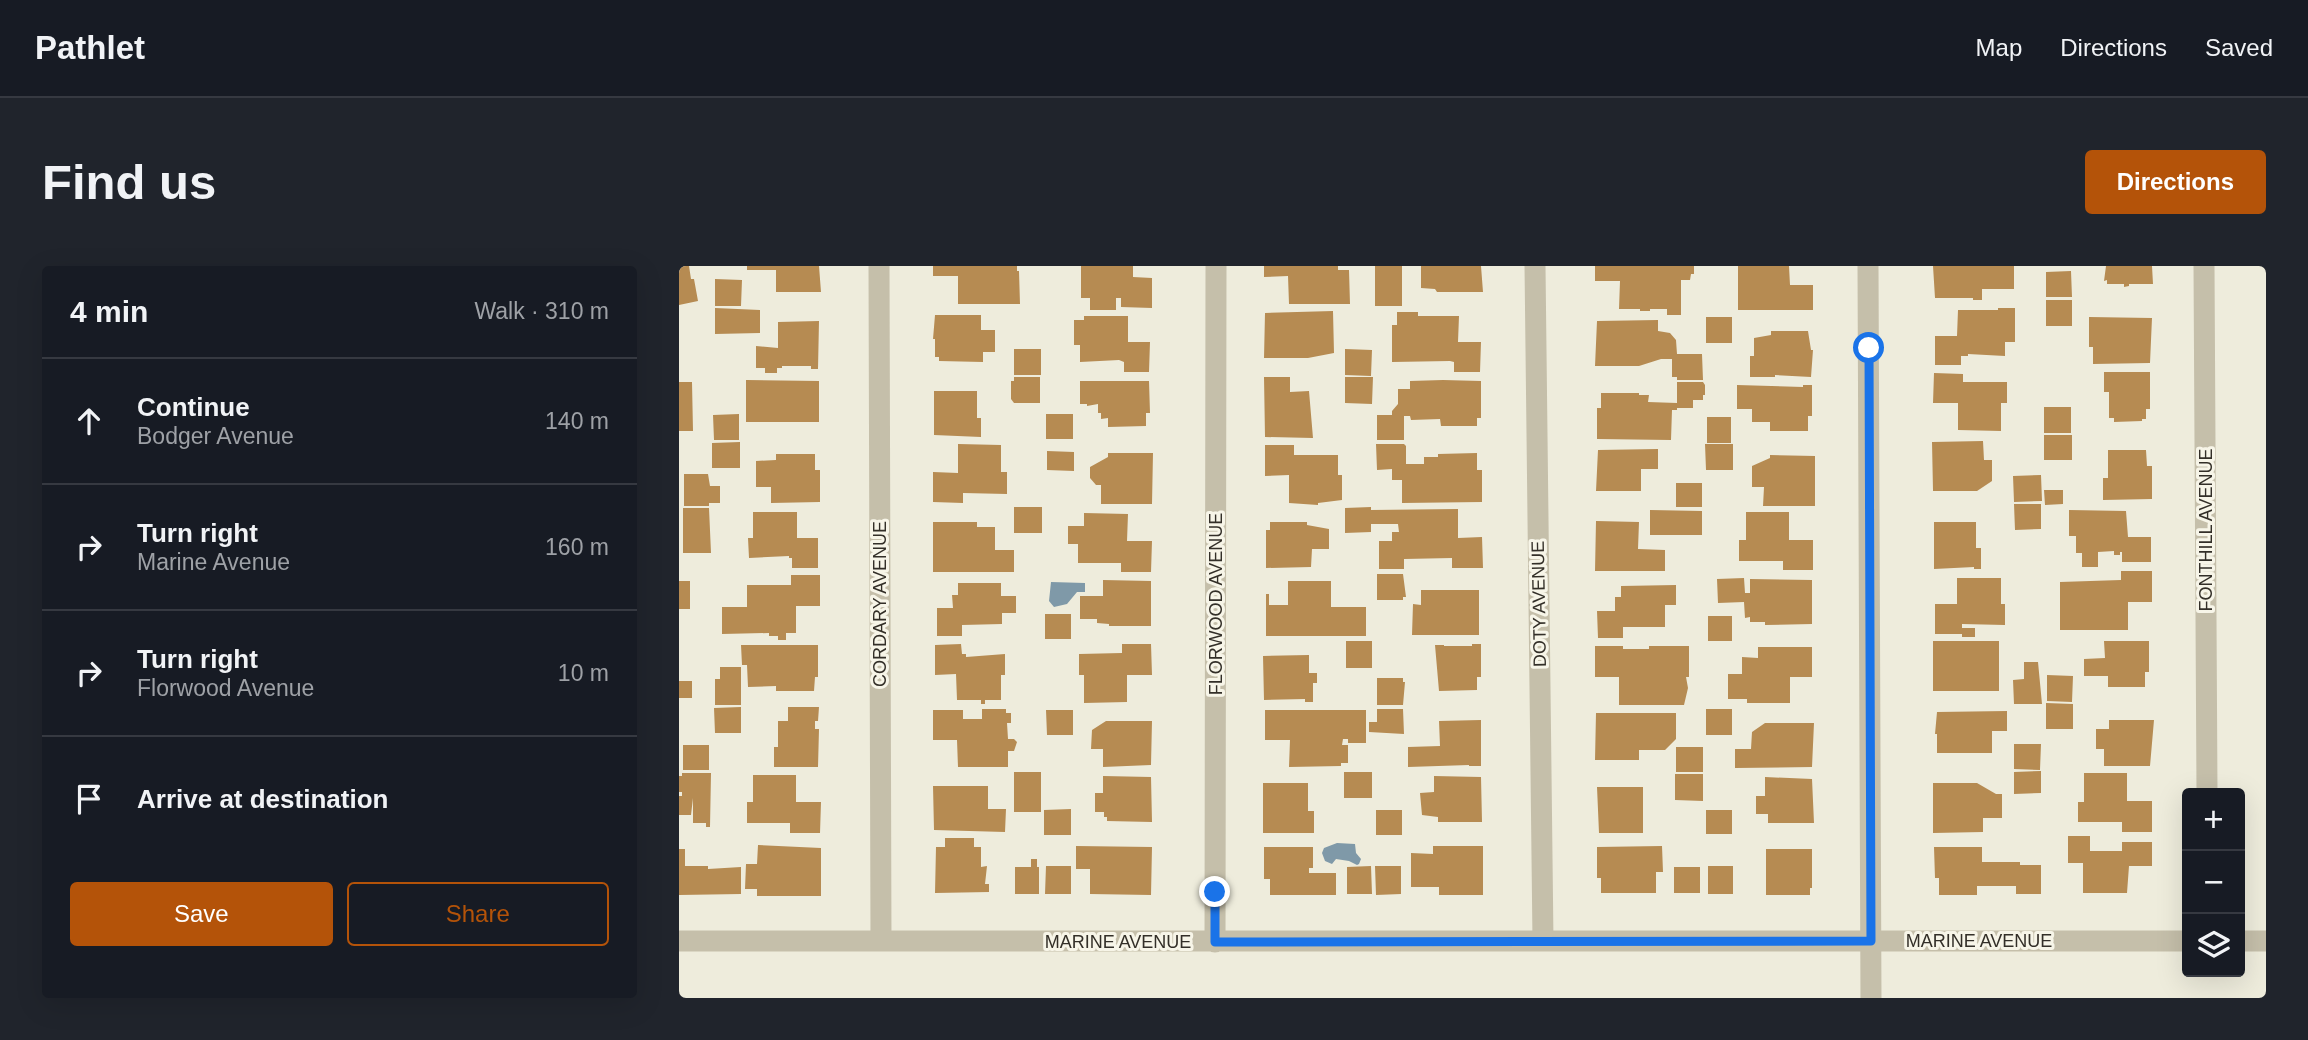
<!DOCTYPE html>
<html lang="en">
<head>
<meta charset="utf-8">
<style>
  body { margin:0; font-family:Arial,sans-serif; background:#20242c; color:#f1f3f6 }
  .controls { position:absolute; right:21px; bottom:21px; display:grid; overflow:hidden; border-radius:7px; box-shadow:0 7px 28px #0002 }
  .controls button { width:63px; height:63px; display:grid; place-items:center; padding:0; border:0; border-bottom:2px solid #363941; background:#171b24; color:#f1f3f6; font:35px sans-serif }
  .stop { position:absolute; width:21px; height:21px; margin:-16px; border:5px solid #1a73e8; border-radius:50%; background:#fff }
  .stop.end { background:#1a73e8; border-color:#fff; box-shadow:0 2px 7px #0008 }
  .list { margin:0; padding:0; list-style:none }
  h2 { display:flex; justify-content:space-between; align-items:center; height:91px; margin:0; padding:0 28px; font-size:30px }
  h2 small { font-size:23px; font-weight:400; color:#9ea1a6 }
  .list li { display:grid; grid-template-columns:46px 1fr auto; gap:21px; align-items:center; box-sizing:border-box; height:126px; padding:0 28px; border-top:2px solid #363941 }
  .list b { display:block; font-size:26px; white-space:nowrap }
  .list p { margin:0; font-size:23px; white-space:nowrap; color:#9ea1a6 }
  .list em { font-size:23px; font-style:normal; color:#9ea1a6 }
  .actions { display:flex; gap:14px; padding:21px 28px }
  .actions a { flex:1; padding:16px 0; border:2px solid #b45309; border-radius:7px; text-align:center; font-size:24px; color:#b45309 }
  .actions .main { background:#b45309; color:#fff }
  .icon { flex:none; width:38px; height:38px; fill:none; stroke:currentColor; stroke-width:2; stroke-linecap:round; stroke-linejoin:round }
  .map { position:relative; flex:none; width:1587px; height:732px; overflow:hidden; border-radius:7px }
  header { display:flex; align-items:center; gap:42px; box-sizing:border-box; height:98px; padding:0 35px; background:#171b24; border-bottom:2px solid #363941 }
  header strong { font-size:33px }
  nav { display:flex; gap:38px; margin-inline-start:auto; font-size:24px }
  .intro { display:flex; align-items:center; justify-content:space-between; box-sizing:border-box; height:168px; padding:0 42px }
  h1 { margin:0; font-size:49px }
  .button { padding:18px 32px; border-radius:7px; background:#b45309; color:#fff; font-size:24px; font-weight:700 }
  main { display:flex; gap:42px; padding:0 42px }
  aside { flex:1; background:#171b24; border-radius:7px; box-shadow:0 7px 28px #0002 }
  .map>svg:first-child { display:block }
  .water { fill:#7f99a8 }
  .building { fill:#b68b52 }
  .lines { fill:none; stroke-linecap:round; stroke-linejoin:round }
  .minor { stroke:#c5bfaa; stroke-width:21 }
  .route { stroke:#1a73e8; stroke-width:9 }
  .labels { text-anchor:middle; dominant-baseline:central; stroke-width:6; stroke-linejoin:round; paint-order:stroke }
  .street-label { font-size:18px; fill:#332f28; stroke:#f7f5e8 }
</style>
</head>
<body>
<header>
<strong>Pathlet</strong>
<nav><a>Map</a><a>Directions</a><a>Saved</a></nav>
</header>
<div class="intro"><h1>Find us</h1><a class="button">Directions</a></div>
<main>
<aside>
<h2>4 min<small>Walk · 310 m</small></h2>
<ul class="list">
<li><svg class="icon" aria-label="ahead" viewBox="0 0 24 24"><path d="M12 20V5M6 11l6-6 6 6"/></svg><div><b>Continue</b><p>Bodger Avenue</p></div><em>140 m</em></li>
<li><svg class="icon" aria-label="right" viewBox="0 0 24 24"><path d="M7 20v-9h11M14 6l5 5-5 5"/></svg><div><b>Turn right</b><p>Marine Avenue</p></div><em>160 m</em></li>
<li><svg class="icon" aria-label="right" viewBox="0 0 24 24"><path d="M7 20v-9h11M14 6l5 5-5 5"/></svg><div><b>Turn right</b><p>Florwood Avenue</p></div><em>10 m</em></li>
<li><svg class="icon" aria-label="arrive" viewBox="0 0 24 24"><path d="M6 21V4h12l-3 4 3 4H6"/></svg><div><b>Arrive at destination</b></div></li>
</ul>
<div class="actions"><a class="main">Save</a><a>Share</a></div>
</aside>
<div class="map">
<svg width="1587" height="732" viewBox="0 0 1587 732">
  <rect width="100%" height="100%" fill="#eeecdc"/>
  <path class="water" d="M 372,316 L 406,317 L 406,326 L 398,326 L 388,338 L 375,341 L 370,335 Z
    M 658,577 L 676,578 L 677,587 L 682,593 L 680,598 L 678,599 L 670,595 L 657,593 L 653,598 L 646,595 L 643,587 L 645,582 Z"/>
  <path class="building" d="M 0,0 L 10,0 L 12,13 L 15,13 L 19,35 L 0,39 Z
    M 68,0 L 140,0 L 142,26 L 97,26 L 97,4 L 68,4 Z
    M 254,0 L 338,0 L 338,5 L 340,5 L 341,38 L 279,38 L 279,10 L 254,10 Z
    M 402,0 L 454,0 L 454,11 L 473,12 L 473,42 L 442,41 L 442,32 L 437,32 L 437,44 L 411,44 L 411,32 L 402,32 Z
    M 585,0 L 659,0 L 659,4 L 670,4 L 671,38 L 610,38 L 609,10 L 585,11 Z
    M 696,0 L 723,0 L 723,40 L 696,40 Z
    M 742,0 L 802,0 L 804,26 L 758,26 L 756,23 L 742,22 Z
    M 916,0 L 1015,0 L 1015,8 L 1012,8 L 1011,14 L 1002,14 L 1002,49 L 988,49 L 988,43 L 971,43 L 971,45 L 961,45 L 961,43 L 940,43 L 941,15 L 916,15 Z
    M 1059,0 L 1110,0 L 1111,19 L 1134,19 L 1134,44 L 1059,44 Z
    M 1254,0 L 1335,0 L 1335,23 L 1303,23 L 1303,34 L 1294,34 L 1294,32 L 1256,32 Z
    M 1427,0 L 1473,0 L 1474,18 L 1450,18 L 1450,20 L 1445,21 L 1445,18 L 1428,18 L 1428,14 L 1425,15 Z
    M 1392,5 L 1393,31 L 1367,31 L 1367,6 Z
    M 36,13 L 63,14 L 62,40 L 36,40 Z
    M 1367,34 L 1393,34 L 1393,60 L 1367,60 Z
    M 36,42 L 81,44 L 81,67 L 36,68 Z
    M 1319,42 L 1336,42 L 1336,76 L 1326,76 L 1326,90 L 1289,88 L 1289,90 L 1282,90 L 1282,99 L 1256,99 L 1256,70 L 1278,70 L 1279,44 L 1319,44 Z
    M 654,45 L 655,87 L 629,92 L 585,92 L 586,47 Z
    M 718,46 L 739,46 L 739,50 L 780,50 L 779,76 L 802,76 L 801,106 L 775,106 L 775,96 L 771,95 L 713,96 L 713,59 L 718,59 Z
    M 256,49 L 302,49 L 302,64 L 316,64 L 316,86 L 304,86 L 304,96 L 260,95 L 260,91 L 256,91 L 256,73 L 254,73 Z
    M 405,50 L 449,50 L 449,76 L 471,76 L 470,106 L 445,106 L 445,96 L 440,94 L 401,96 L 401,79 L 395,79 L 395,54 L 405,54 Z
    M 1027,51 L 1053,51 L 1053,77 L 1027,77 Z
    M 1410,51 L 1473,52 L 1471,97 L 1414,98 L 1414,81 L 1410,81 Z
    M 979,54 L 979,65 L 991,67 L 997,74 L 998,88 L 1023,88 L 1024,114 L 998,114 L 998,111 L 993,111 L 993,93 L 982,93 L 960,100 L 916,100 L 918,55 Z
    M 140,55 L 139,103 L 132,103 L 132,100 L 103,100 L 103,102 L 98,102 L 98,107 L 86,107 L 86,102 L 77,102 L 77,80 L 99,82 L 99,56 Z
    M 1092,65 L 1129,65 L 1132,84 L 1134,84 L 1132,111 L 1096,109 L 1096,111 L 1071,111 L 1071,90 L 1075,90 L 1075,72 L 1092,69 Z
    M 335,83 L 362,83 L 362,109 L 335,109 Z
    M 666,83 L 693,84 L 692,110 L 666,109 Z
    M 1425,106 L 1471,106 L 1471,143 L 1467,143 L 1467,153 L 1463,153 L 1463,155 L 1435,156 L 1435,152 L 1430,152 L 1430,126 L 1425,126 Z
    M 1255,107 L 1284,108 L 1284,116 L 1328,116 L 1328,137 L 1322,137 L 1322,165 L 1279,164 L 1279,137 L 1254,137 Z
    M 335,111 L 361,111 L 361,137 L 335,137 L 332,133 L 332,115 L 335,115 Z
    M 585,111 L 611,111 L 611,126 L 630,125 L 634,172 L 586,171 Z
    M 666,111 L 694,111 L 693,138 L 666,137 Z
    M 67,114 L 140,115 L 140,156 L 67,156 Z
    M 764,114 L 802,115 L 802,152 L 798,152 L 798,160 L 762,160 L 761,153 L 732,154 L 731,150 L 725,150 L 725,174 L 698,174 L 698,149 L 713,149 L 713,145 L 719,138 L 719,123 L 731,123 L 731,115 Z
    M 401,115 L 470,115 L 471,147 L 467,147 L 467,160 L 429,161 L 429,152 L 422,153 L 422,147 L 419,147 L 419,138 L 408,140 L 408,138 L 401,138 Z
    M 0,116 L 13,116 L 14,165 L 0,165 Z
    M 998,116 L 1024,116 L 1026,119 L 1026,129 L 1024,129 L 1024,134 L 1014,134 L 1014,142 L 998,142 L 998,144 L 993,144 L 992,174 L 918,173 L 918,142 L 922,142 L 922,127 L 960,127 L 960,129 L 970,129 L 969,136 L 998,137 Z
    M 1058,119 L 1124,121 L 1124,119 L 1133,119 L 1133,150 L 1129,150 L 1129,165 L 1091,165 L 1091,156 L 1073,156 L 1073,143 L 1058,143 Z
    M 255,125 L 298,125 L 298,152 L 302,152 L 302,171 L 255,169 Z
    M 1365,141 L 1392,141 L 1392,167 L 1365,167 Z
    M 60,148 L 60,174 L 35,174 L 34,149 Z
    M 367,148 L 394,148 L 394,173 L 367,173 Z
    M 1028,151 L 1052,151 L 1052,177 L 1028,177 Z
    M 1365,169 L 1393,169 L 1393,194 L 1365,194 Z
    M 1304,175 L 1305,194 L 1313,194 L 1313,215 L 1298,225 L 1254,225 L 1253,176 Z
    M 61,176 L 61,202 L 33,202 L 33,177 Z
    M 279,178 L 322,179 L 322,206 L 328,206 L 328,228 L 284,227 L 284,237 L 254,236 L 254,206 L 279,207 Z
    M 697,178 L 725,178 L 727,180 L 727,198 L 745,198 L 745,191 L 759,191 L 759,188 L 798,187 L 798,204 L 803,204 L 803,236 L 723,237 L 723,214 L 713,214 L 713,203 L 698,204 Z
    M 1026,178 L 1054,178 L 1054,204 L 1027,204 Z
    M 586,179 L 615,179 L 615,189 L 659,189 L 659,209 L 663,209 L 663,234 L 639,237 L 639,239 L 610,237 L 610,209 L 586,210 Z
    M 979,183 L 979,203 L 962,203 L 962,225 L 917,225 L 919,184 Z
    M 1429,184 L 1467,184 L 1468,200 L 1473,200 L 1473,233 L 1424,234 L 1424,212 L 1429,212 Z
    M 368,185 L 395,186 L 395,205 L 368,204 Z
    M 429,187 L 474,187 L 473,238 L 422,238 L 422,219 L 417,219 L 411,212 L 411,201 L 429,191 Z
    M 97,188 L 136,188 L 136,204 L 141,204 L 141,236 L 92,237 L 92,221 L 77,221 L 77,195 L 97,194 Z
    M 1091,189 L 1136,190 L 1136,240 L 1084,240 L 1085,221 L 1073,221 L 1073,200 L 1091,192 Z
    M 5,208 L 29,208 L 31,220 L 41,220 L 41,237 L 30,237 L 30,240 L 5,240 Z
    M 1362,209 L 1363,235 L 1335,236 L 1334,210 Z
    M 997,217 L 1023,217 L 1023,241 L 997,241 Z
    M 1365,224 L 1384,224 L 1384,238 L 1366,239 Z
    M 1335,238 L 1362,238 L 1362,263 L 1336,264 Z
    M 335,241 L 363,241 L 363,267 L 335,267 Z
    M 692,241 L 692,244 L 779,243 L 779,272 L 803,271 L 804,302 L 773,302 L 773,292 L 725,293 L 725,303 L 700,303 L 700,275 L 713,275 L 713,266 L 720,266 L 719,258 L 692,258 L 692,266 L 666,267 L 666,242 Z
    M 4,242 L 30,242 L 32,287 L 4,287 Z
    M 971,244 L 1023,245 L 1023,269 L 971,269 Z
    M 1390,244 L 1447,245 L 1449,271 L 1472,271 L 1472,296 L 1443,296 L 1443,286 L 1441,286 L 1441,289 L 1435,289 L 1435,285 L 1419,286 L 1419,301 L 1403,301 L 1403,287 L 1397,287 L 1397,270 L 1390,270 Z
    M 74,246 L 118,246 L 118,272 L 139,272 L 139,302 L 113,302 L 113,292 L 110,292 L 110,290 L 70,292 L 69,272 L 74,272 Z
    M 1067,246 L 1110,246 L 1110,274 L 1134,274 L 1134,304 L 1104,304 L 1104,295 L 1060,295 L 1060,274 L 1067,274 Z
    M 405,247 L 449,248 L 448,275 L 473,275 L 472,306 L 442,306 L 442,297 L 399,297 L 399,278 L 389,278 L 389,260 L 405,260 Z
    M 917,255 L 960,256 L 959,283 L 986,284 L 986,305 L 916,305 Z
    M 254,256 L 298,256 L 298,261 L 316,261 L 316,284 L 335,284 L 335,306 L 254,306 Z
    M 591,256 L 628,256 L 628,259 L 650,263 L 650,283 L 633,283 L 632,301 L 587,302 L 587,264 L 591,264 Z
    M 1255,256 L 1297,256 L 1297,282 L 1302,282 L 1302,303 L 1295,303 L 1295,301 L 1255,303 Z
    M 1442,305 L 1473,305 L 1473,336 L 1449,336 L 1449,364 L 1381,364 L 1381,316 L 1442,314 Z
    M 698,308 L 724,308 L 727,331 L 724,331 L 724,334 L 698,334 Z
    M 112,309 L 141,309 L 141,340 L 117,340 L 117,367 L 107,367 L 107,374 L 99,374 L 99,370 L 90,370 L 90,367 L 43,368 L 43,341 L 68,341 L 68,319 L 112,319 Z
    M 1065,312 L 1066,327 L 1071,327 L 1071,313 L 1133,314 L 1133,358 L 1086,359 L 1086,356 L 1071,356 L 1071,351 L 1066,352 L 1065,336 L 1039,337 L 1038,313 Z
    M 1278,312 L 1322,312 L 1322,338 L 1326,338 L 1326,359 L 1283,358 L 1283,362 L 1296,362 L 1296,371 L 1283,371 L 1283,368 L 1256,368 L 1256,338 L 1278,338 Z
    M 424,314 L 472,315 L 472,360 L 430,360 L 430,358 L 418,357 L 418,353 L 401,353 L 401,330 L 424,330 Z
    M 0,315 L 11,315 L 11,343 L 0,343 Z
    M 609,315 L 652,315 L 652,341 L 687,341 L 687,370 L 587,370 L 587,328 L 590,328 L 590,339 L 609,339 Z
    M 279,317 L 322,317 L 322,330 L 337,330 L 337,347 L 323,347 L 323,358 L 283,359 L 283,370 L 258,370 L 258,342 L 274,342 L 273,329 L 279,329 Z
    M 997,319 L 997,339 L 986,339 L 986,361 L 944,361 L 944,372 L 919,372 L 918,345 L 936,345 L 936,331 L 942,331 L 942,320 Z
    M 742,324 L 800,324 L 800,369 L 733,369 L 734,338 L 742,339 Z
    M 366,348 L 392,348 L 392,373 L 366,373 Z
    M 1029,350 L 1053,350 L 1053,375 L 1029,375 Z
    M 667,375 L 693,375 L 693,402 L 667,402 Z
    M 1254,375 L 1320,375 L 1320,425 L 1254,425 Z
    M 1425,375 L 1470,375 L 1470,406 L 1466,406 L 1466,421 L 1429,421 L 1429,410 L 1405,410 L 1405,393 L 1426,392 Z
    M 282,378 L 283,388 L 287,388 L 287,391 L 326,388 L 326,409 L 322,409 L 322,434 L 306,434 L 306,438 L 302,438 L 302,434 L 278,434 L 277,408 L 256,409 L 256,379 Z
    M 443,378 L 472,378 L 473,409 L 448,409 L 448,436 L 405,437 L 405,409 L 400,409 L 400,388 L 443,387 Z
    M 793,378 L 802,378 L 802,411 L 798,411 L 798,424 L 760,425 L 756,379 L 765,379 L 765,380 L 793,380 Z
    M 62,379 L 139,379 L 139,411 L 136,411 L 135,425 L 97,425 L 97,420 L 69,421 L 68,399 L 63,399 Z
    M 916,380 L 944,380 L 944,383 L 970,383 L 970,380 L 1010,380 L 1010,411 L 1007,411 L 1009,422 L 1005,439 L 940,439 L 940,411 L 916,411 Z
    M 1079,381 L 1133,381 L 1133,411 L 1111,411 L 1111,437 L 1068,437 L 1068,433 L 1049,433 L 1049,408 L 1063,408 L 1063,391 L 1079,392 Z
    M 630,389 L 630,407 L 638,407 L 638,417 L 634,417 L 634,436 L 626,436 L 626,433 L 585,434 L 584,390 Z
    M 1345,396 L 1359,396 L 1363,438 L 1335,438 L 1334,414 L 1345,413 Z
    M 41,401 L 62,401 L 62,439 L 36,439 L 36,413 L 41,413 Z
    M 1368,409 L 1394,410 L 1393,436 L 1368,435 Z
    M 698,412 L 724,412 L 724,416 L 726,416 L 724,439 L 698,439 Z
    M 0,415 L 13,415 L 13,432 L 0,432 Z
    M 1367,437 L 1394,438 L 1394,463 L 1367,463 Z
    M 62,441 L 62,467 L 36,467 L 35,442 Z
    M 109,441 L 140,441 L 139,455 L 136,455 L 136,463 L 140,463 L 139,501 L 95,501 L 95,481 L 99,481 L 99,455 L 109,455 Z
    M 303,443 L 327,443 L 327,447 L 332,447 L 332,457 L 328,457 L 329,473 L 335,473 L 338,476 L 335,485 L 329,485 L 329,501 L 279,501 L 278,474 L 254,474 L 254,444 L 284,444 L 284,453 L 303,453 Z
    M 698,443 L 724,443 L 725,468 L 690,466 L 690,456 L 698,456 Z
    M 1027,443 L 1053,443 L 1053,469 L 1027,469 Z
    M 367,444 L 394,444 L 394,469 L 368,469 Z
    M 586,444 L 687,444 L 687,477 L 669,477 L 669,473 L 664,473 L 663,479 L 669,479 L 669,497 L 662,497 L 662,500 L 610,501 L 611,474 L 586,474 Z
    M 1328,445 L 1328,465 L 1313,465 L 1313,487 L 1258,487 L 1258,468 L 1256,468 L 1258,446 Z
    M 917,447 L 997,447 L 997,473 L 986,484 L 960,484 L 960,494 L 916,494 Z
    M 802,454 L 802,500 L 790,500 L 790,499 L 729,501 L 729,481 L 761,480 L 760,455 Z
    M 1430,454 L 1475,454 L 1471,500 L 1425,500 L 1425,483 L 1417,483 L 1417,463 L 1430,463 Z
    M 427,455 L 473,455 L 472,499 L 424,501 L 424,483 L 412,483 L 413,464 Z
    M 1086,457 L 1135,457 L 1133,501 L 1056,502 L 1056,483 L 1072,483 L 1073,466 Z
    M 1335,478 L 1362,478 L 1361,504 L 1335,503 Z
    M 4,479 L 30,479 L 30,504 L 4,504 Z
    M 997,481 L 1024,481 L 1024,506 L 997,506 Z
    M 1362,505 L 1362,527 L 1335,528 L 1335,506 Z
    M 335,506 L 362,506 L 362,546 L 335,546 Z
    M 665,506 L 693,506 L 693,532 L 665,532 Z
    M 3,507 L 32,507 L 31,561 L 27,561 L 27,557 L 14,557 L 14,532 L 12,549 L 0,549 L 0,530 L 3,530 L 3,526 L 0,526 L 0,510 L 3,510 Z
    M 1405,507 L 1448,507 L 1448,535 L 1473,535 L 1473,566 L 1443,566 L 1443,556 L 1399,556 L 1399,536 L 1405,536 Z
    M 996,508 L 1024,508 L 1024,535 L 996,534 Z
    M 74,509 L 117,509 L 117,536 L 142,536 L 141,567 L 111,567 L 111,557 L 68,557 L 68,536 L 74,536 Z
    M 424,510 L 472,511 L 473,556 L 428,555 L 428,551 L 425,551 L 425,546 L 416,546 L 416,527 L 424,527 Z
    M 755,510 L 802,511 L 803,556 L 759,556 L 759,551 L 743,549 L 741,527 L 755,526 Z
    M 1086,511 L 1133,513 L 1135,557 L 1089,557 L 1089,548 L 1077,548 L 1077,530 L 1086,530 Z
    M 584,517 L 629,517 L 629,545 L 635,545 L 635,567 L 584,567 Z
    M 1254,517 L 1298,517 L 1317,528 L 1323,528 L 1323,552 L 1304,552 L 1304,566 L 1254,567 Z
    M 254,520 L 309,520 L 309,543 L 327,543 L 326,566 L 255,564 Z
    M 918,521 L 964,521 L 964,567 L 920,567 Z
    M 392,543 L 392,569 L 365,569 L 365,544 Z
    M 697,544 L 723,544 L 723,569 L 697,569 Z
    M 1027,544 L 1053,544 L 1053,568 L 1027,568 Z
    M 1389,570 L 1411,570 L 1411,585 L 1443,585 L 1443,576 L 1473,576 L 1473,600 L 1450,600 L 1448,627 L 1404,627 L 1404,597 L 1389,597 Z
    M 266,572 L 295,572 L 295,581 L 302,581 L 302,601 L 308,600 L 306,618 L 310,618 L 310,626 L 256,627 L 257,581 L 266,581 Z
    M 79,579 L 142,582 L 142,630 L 78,630 L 78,623 L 66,623 L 67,598 L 78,598 Z
    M 397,580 L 473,581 L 472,629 L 411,628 L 411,603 L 397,603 Z
    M 754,580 L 804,580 L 804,629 L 760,629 L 760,621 L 732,621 L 732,587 L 754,588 Z
    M 983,580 L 984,606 L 977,606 L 977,627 L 922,627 L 922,612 L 918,612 L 918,581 Z
    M 585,581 L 634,581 L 634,602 L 630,602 L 630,607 L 657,607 L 657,629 L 591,629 L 591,613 L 585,613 Z
    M 1255,581 L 1303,581 L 1303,596 L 1341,596 L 1341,599 L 1362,599 L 1362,628 L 1337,628 L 1337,620 L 1298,620 L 1298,629 L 1260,629 L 1260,612 L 1256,612 Z
    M 0,583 L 6,583 L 6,600 L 29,600 L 29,603 L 62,601 L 62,628 L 0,629 Z
    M 1087,583 L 1133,583 L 1133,622 L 1131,622 L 1131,629 L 1087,629 Z
    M 352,593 L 358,593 L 358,601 L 360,601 L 360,628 L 336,628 L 336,601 L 352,601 Z
    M 367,600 L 392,600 L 392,628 L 366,628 Z
    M 692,600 L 693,628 L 668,628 L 668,601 Z
    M 696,600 L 722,600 L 722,628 L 697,629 Z
    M 1029,600 L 1054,600 L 1054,628 L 1029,628 Z
    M 995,601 L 1021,601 L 1021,627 L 995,627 Z"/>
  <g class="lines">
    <path class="minor" d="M 200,0 L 202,675
      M 856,0 L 864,675
      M 1189,0 L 1192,732
      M 1525,0 L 1528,527
      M 0,675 L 1508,675
      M 1561,675 L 1587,675
      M 536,676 L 537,0"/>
  </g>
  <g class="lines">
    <path class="route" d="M 536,626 L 536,676 L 1192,675 L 1190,82"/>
  </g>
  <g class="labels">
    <g class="street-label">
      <text transform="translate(1527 264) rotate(-90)">FONTHILL AVENUE</text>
      <text transform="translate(201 338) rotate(-90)">CORDARY AVENUE</text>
      <text transform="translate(537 338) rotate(-90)">FLORWOOD AVENUE</text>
      <text transform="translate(860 338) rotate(-91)">DOTY AVENUE</text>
      <text x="1300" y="675">MARINE AVENUE</text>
      <text x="439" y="676">MARINE AVENUE</text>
    </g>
  </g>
</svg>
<div class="controls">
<button>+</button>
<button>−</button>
<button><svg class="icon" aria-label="layers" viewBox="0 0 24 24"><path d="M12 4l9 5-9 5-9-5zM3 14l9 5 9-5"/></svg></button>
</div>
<div class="stop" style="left:1190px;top:82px"></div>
<div class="stop end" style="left:536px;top:626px"></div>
</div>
</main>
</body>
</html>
